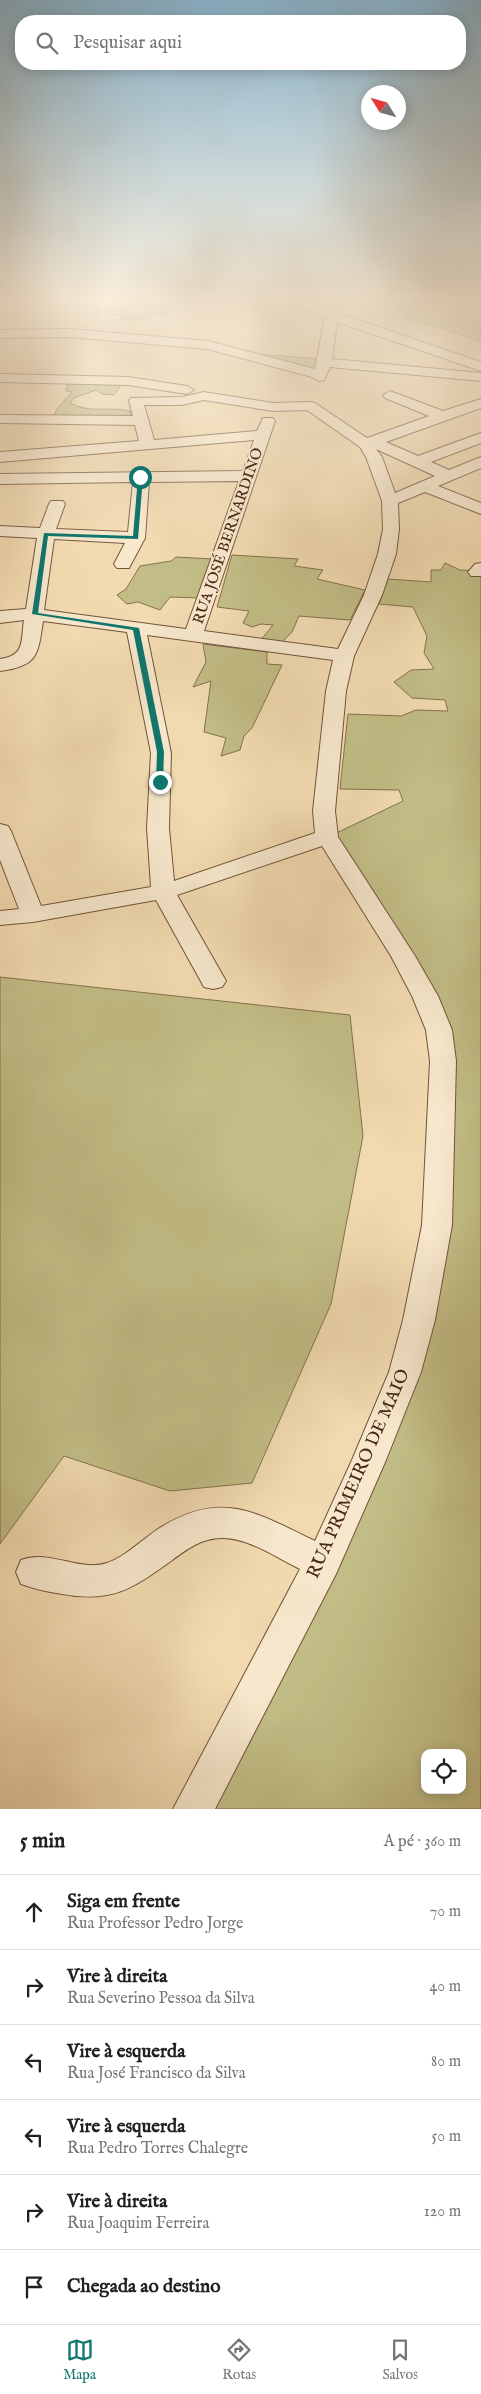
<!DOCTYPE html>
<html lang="pt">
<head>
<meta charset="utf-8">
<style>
  body { margin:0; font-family:"IM FELL English",serif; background:#f6f6f6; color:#222 }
  .controls { position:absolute; right:15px; bottom:15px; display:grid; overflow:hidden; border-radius:10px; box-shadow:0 2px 12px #0003 }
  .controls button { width:45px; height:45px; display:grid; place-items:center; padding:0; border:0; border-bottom:1px solid #e0e0e0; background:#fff; color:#222; font:25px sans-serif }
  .compass { position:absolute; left:361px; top:85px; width:45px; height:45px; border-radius:50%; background:#fff; box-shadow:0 2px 12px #0003; rotate:307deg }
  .stop { position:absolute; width:15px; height:15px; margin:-11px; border:4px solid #0f766e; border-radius:50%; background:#fff }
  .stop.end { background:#0f766e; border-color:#fff; box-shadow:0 1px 5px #0008 }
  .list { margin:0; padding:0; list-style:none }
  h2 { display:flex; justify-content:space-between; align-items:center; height:65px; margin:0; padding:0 20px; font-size:21px }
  h2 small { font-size:16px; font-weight:400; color:#767676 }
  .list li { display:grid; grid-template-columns:32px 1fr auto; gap:15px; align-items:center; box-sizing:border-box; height:75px; padding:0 20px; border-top:1px solid #e0e0e0 }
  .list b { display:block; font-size:19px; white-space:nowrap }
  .list p { margin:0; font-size:16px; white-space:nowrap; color:#767676 }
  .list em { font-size:16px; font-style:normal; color:#767676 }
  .icon { flex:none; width:28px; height:28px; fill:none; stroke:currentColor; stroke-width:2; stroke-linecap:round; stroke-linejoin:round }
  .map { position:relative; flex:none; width:481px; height:1809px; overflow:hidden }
  .search { position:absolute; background:#fff; box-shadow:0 2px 12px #0003; left:15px; right:15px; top:15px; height:55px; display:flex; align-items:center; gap:12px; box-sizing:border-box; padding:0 18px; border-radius:20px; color:#767676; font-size:19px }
  .sheet { height:515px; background:#fff }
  nav { display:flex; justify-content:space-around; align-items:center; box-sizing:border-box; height:70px; border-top:1px solid #e0e0e0; background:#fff; font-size:14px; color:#767676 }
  nav a { display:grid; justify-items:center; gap:2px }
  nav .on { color:#0f766e }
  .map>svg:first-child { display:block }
  .green { fill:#c2bd86; stroke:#84724c; fill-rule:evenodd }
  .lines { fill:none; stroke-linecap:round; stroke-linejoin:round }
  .minor-casing { stroke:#72533a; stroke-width:2 }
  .minor { fill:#f7e7cc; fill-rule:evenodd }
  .route { fill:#0f766e }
  .labels { text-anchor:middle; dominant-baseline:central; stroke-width:4; stroke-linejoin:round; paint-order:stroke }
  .far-street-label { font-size:15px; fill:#472613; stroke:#f7e7cc }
  .street-label { font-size:18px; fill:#472613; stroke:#f7e7cc }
</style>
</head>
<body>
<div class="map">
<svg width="481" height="1809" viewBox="0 0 481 1809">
  <rect width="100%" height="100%" fill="#f2dab0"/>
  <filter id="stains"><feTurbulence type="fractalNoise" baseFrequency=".004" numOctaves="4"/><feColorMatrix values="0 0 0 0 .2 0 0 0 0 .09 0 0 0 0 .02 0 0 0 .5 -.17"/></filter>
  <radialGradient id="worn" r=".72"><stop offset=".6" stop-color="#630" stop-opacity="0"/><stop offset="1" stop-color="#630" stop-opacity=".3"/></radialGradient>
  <path class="green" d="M 138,298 L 159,298 L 155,302 L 171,304 L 173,307 L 166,313 L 155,313 L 146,319 L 121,319 L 122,315 L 95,313 L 98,309 L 95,305 L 130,306 Z
    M 386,298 L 417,301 L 422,298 L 481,298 L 481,341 L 408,318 Z
    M 256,354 L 321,359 L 318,371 Z
    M 68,383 L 122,384 L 114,395 L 102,394 L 96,390 L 74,398 L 70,403 C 92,414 106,406 130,411 L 132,420 L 53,418 L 57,409 L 72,392 L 66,391 Z
    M 232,555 L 298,559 L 294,566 L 323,570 L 317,579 L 365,590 L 350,620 L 299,616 L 292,632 L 280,644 L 261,640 L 273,625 L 261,624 L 252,627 L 243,623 L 249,611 L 217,607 Z
    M 176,557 L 213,559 L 199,598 L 170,597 L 160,610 L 138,602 L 127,604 L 117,595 L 126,589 L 140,566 L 171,561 Z
    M 445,563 L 460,570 L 481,571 L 481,1809 L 207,1809 L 392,1436 L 441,1208 L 447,1038 L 326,838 L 403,801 L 399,790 L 340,789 L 348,714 L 401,716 L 416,710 L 448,711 L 445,700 L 412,698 L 394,682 L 411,670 L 434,669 L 424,653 L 427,636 L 413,607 L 379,604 L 388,579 L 431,582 L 431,570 L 441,570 ZM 425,1753 L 462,1753 L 462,1790 L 425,1790 Z
    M 203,644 L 267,652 L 267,664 L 282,665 L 252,728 L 244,736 L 240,750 L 221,756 L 226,738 L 204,732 L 211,681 L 193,687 L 206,662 Z
    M 0,977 L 350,1015 L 363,1136 L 331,1304 L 252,1483 L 170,1491 L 64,1456 L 0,1544 Z"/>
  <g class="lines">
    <defs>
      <path id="minor" d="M 0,298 L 29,298 L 23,302 L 0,304 Z
        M 275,298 L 295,298 L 326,309 L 328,298 L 340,298 L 338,313 L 481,362 L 481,371 L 337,322 L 332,359 L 481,373 L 481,381 L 330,367 L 324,380 L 319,381 L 312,377 L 207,349 L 70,337 L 0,338 L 0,330 L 70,329 L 208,341 L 315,369 L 325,317 Z
        M 441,298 L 460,298 L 463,302 L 457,306 Z
        M 0,374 L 128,377 L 187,386 L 194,390 L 187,394 L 128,385 L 0,382 Z
        M 390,391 L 443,411 L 481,399 L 481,408 L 386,442 L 418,456 L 481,433 L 481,443 L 431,462 L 449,470 L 481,457 L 481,468 L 438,486 L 481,503 L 481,514 L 425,492 L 398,503 L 399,529 L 396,554 L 382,595 L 354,656 L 346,691 L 335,811 L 338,837 L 415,956 L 438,996 L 452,1030 L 456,1061 L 452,1225 L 435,1320 L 421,1372 L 386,1460 L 336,1574 L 215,1809 L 173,1809 L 300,1569 C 277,1558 249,1538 222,1538 C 202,1538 187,1549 171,1561 C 132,1589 112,1603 62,1594 C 48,1592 35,1589 21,1584 L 16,1572 L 21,1560 C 49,1549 79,1572 107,1563 C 125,1557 143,1539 158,1529 C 221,1489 255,1512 315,1541 L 352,1460 L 389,1372 L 403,1320 L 422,1225 L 430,1061 L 426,1030 L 412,996 L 391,956 L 322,846 L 177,895 L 226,981 L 222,987 L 213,989 L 204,987 L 156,900 L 33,922 L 0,925 L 0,911 L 19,909 L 0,860 L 0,824 L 8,826 L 11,831 L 41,906 L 151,887 L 147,828 L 151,753 L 127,632 L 43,621 C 38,655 38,666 0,671 L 0,659 C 25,656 21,641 24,620 L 0,623 L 0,611 L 26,609 L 37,538 L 0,536 L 0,526 L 40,528 L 49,504 L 51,501 L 63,501 L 65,504 L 56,529 L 128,532 L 133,482 L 0,484 L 0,474 L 243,471 L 254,440 L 0,462 L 0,452 L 139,441 L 135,425 L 0,423 L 0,415 L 133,416 L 129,401 L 131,398 L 182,397 L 204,392 L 273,403 L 310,402 L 315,403 L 367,438 L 429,416 L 385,398 L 383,395 ZM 204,400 L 273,411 L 307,410 L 360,447 L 366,457 L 382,501 L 383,529 L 378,554 L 364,595 L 338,649 L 204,631 L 275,421 L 273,418 L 263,418 L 257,431 L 154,440 L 144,405 L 182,405 ZM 376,449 L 435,476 L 395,493 L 382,457 ZM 239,481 L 186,629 L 44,610 L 54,539 L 125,543 L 114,564 L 117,568 L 129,568 L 145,538 L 149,482 ZM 147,635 L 333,660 L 326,691 L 313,811 L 315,833 L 174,881 L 169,828 L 171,753 Z
        M 481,563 L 481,576 L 471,576 L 468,572 L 475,564 Z"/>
    </defs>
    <use href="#minor" class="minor-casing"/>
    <use href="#minor" class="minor"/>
  </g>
  <linearGradient id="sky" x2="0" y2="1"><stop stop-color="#89b6d1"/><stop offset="0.54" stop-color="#f9eedb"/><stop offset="1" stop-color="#f9eedb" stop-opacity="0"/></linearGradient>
  <rect width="481" height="552" fill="url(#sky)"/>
  <path class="route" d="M 140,475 L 143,477 L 138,539 L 48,536 L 38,613 L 139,628 L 164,752 L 163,782 L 160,784 L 156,782 L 157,752 L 133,630 L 32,614 L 44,533 L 133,536 L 138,477 Z"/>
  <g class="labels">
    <g class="far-street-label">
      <text transform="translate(228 536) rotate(-71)">RUA JOSÉ BERNARDINO</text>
    </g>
    <g class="street-label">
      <text transform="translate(359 1474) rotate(-66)">RUA PRIMEIRO DE MAIO</text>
    </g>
  </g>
  <rect width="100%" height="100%" filter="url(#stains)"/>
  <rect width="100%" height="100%" fill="url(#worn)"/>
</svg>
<div class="controls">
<button><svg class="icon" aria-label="locate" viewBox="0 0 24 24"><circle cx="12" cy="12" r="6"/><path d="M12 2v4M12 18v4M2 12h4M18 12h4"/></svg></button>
</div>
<svg class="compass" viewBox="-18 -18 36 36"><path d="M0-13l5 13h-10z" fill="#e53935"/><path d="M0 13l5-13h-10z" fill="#767676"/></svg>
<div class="stop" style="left:140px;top:477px"></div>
<div class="stop end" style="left:160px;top:782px"></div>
<div class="search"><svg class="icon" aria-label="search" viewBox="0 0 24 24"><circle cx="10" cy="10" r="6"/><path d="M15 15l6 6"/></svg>Pesquisar aqui</div>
</div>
<section class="sheet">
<h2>5 min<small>A pé · 360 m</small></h2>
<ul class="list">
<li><svg class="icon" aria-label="ahead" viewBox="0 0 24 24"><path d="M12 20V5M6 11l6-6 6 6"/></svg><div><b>Siga em frente</b><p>Rua Professor Pedro Jorge</p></div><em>70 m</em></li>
<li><svg class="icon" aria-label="right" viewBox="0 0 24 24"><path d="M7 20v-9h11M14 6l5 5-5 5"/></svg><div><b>Vire à direita</b><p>Rua Severino Pessoa da Silva</p></div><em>40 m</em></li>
<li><svg class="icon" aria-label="left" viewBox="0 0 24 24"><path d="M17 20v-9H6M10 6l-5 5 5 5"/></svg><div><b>Vire à esquerda</b><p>Rua José Francisco da Silva</p></div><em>80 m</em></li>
<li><svg class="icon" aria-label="left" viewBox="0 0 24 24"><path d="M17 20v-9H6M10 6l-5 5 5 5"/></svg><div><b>Vire à esquerda</b><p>Rua Pedro Torres Chalegre</p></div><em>50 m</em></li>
<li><svg class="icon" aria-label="right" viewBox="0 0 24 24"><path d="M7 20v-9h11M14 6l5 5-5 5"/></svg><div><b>Vire à direita</b><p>Rua Joaquim Ferreira</p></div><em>120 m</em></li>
<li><svg class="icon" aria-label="arrive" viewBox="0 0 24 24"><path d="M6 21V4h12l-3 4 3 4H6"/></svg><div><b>Chegada ao destino</b></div></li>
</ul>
</section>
<nav>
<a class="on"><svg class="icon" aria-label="map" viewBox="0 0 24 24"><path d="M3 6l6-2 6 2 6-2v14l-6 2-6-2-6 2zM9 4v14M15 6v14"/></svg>Mapa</a>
<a><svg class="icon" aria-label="directions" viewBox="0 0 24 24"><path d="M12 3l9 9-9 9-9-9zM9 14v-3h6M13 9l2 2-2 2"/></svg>Rotas</a>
<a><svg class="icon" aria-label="saved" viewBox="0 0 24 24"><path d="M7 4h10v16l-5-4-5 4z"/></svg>Salvos</a>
</nav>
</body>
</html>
